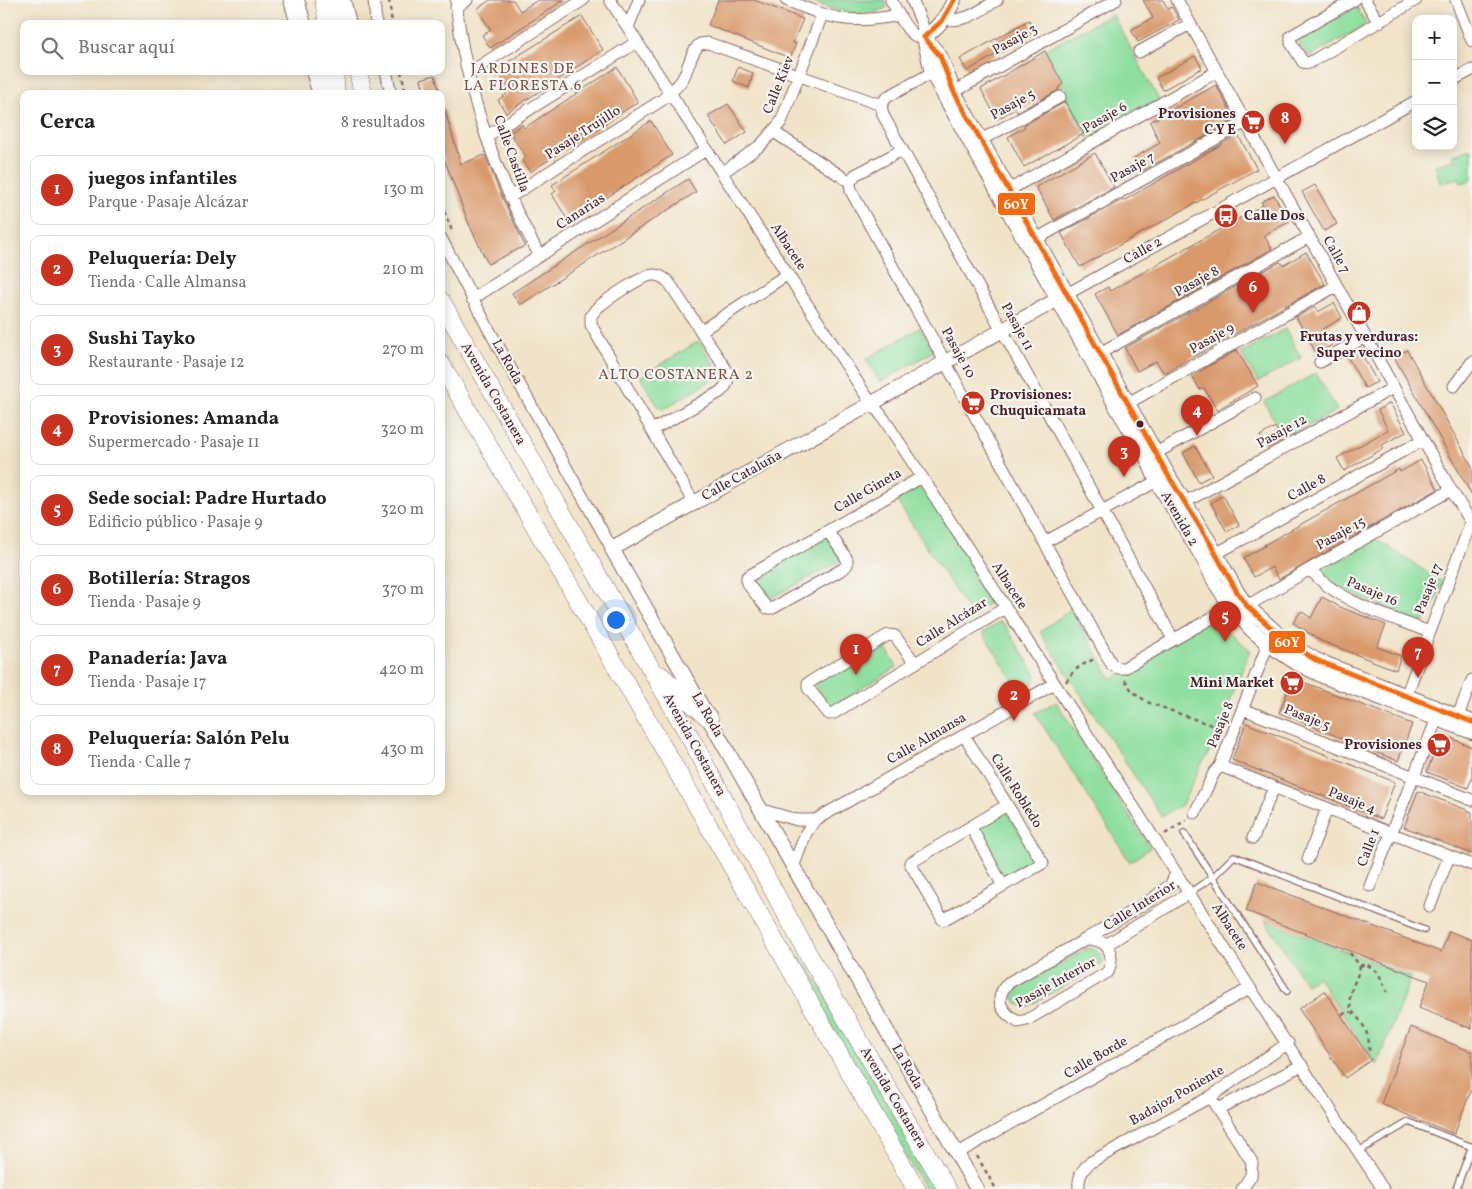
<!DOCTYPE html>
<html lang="es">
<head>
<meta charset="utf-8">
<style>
  body { margin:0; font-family:Vollkorn,serif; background:#f2f2f2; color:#222 }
  .controls { position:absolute; right:15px; top:15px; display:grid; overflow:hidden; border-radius:10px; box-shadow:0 2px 12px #0003 }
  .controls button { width:45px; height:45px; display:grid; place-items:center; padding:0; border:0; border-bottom:1px solid #e0e0e0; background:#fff; color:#222; font:25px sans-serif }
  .you { position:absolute; left:615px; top:619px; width:18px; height:18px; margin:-12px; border:4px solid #fff; border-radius:50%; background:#1a73e8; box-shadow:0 0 0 8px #1a73e833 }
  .badge { display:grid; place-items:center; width:32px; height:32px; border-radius:50%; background:#c8321e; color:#fff; font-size:16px; font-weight:700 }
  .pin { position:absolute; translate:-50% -41px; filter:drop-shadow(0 1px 2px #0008) }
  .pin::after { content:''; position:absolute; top:26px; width:18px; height:15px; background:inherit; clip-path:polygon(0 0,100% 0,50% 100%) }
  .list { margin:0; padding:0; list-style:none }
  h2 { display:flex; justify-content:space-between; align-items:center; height:65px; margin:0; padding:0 20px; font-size:21px }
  h2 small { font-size:16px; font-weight:400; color:#767676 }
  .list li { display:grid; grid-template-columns:32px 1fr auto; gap:15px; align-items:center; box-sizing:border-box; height:70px; margin:0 10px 10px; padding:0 10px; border:1px solid #e0e0e0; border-radius:10px }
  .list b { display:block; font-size:19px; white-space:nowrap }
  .list p { margin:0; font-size:16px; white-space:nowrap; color:#767676 }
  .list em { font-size:16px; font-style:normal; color:#767676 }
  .icon { flex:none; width:28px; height:28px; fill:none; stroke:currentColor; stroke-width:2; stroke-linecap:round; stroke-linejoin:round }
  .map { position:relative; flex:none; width:1472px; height:1189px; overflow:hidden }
  .search { position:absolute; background:#fff; box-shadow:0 2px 12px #0003; left:20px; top:20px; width:425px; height:55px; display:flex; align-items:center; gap:12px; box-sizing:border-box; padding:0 18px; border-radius:10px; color:#767676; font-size:19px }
  .panel { position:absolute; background:#fff; box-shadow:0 2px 12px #0003; left:20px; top:90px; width:425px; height:705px; border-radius:10px }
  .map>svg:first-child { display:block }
  .green { fill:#8edf9f; stroke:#6c7f65 }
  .building { fill:#d9996a }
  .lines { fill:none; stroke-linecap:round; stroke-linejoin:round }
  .service-casing { stroke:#846462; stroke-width:8 }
  .minor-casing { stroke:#846462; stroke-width:13 }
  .tertiary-casing { stroke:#846462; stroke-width:16 }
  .primary-casing { stroke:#846462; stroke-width:19 }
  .motorway-casing { stroke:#846462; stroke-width:22 }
  .path { stroke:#846462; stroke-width:2.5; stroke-dasharray:4 4; stroke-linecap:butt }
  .service { stroke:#fff; stroke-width:5.5 }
  .minor { stroke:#fff; stroke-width:11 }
  .tertiary { stroke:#fff; stroke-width:14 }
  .primary { stroke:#fff; stroke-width:18 }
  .motorway { stroke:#fff; stroke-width:20 }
  .bus-1-casing { stroke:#f6f6f2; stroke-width:9 }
  .bus-1 { stroke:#f56a0f; stroke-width:5 }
  .bus-dot { fill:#4a1f2b; stroke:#f6f6f2; stroke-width:2 }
  .labels { text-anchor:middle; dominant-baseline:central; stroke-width:4.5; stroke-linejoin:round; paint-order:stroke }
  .street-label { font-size:14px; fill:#4a1f2b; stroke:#f6f6f2 }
  .poi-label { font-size:14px; font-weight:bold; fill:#4a1f2b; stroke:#f6f6f2; text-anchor:end }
  .neighbourhood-label { font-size:15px; letter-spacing:1px; fill:#7c4a41; stroke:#f6f6f2 }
  .line-badge { stroke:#f6f6f2; stroke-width:2 }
  .badge-label { font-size:14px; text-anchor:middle; font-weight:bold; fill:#fff }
</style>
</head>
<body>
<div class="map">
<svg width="1472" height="1189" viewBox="0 0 1472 1189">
  <rect width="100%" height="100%" fill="#f6f6f2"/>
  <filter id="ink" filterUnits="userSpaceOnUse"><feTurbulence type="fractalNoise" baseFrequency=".02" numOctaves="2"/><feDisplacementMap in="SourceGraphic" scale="10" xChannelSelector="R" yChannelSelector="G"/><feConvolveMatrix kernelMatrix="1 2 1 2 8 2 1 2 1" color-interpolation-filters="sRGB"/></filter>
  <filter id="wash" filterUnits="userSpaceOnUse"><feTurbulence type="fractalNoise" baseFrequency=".0096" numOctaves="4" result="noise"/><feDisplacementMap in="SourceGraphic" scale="20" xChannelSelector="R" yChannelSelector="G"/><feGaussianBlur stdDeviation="1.12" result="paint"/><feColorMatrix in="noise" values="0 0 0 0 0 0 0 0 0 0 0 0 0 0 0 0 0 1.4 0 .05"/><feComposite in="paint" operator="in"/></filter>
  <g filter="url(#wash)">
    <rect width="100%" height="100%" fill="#f1e3c7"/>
    <path class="green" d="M 814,0 L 884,0 L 887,7 C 864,21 836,10 813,2 Z
      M 1357,7 L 1366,25 L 1309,57 L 1298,43 L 1300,40 Z
      M 1112,14 L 1159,100 L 1088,138 L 1041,52 Z
      M 1472,149 L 1472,180 L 1461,183 L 1459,178 L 1440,183 L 1435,165 L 1454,160 L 1453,154 Z
      M 920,328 L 934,351 L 880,382 L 866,359 Z
      M 1285,329 L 1301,358 L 1258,382 L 1241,353 Z
      M 699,341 L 718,371 L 716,377 L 664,409 L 658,406 L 640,377 Z
      M 1316,373 L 1337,410 L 1285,439 L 1264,402 Z
      M 922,485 L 995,599 L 971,615 L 896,500 Z
      M 828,537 L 841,561 L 767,600 L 754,578 Z
      M 1376,539 L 1443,583 L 1428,619 L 1419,623 L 1337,587 L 1325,578 L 1322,570 Z
      M 1071,609 L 1111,679 L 1162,650 L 1213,611 L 1224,628 L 1250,650 L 1207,757 L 1202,763 L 1182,805 L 1161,816 L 1040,632 Z
      M 999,622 L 1005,625 L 1036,675 L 1033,683 L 1020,691 L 983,633 Z
      M 882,642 L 897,667 L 829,708 L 814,683 Z
      M 1056,702 L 1150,848 L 1130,862 L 1035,713 Z
      M 1007,812 L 1036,861 L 1000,882 L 973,830 Z
      M 1265,920 L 1411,977 L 1377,1065 L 1318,977 L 1306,984 Z
      M 774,928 L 810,969 L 937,1189 L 925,1189 Z
      M 1088,948 C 1097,950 1100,952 1103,961 L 1101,965 L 1027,1007 C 1016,1005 1010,998 1017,988 Z"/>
    <g id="blocks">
      <path class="building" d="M 490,0 L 513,0 L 520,11 L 538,0 L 564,0 L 490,48 L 482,35 L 491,30 L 477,9 Z
        M 718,0 L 754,0 L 803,19 L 793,43 L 796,44 L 790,58 L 708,25 Z
        M 1143,0 L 1163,0 L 1168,9 L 1172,7 L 1179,20 L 1138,42 L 1131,30 L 1153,18 Z
        M 582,16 L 603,50 L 506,113 L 498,100 L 507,94 L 492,72 Z
        M 1029,20 L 1036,32 L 967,71 L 960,59 Z
        M 1045,51 L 1063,84 L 1058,88 L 1059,90 L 1017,112 L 1015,109 L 997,119 L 981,89 Z
        M 1195,56 L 1202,68 L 1163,90 L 1156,78 Z
        M 617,67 L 638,102 L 530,172 L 522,160 L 526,157 L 510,133 L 522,124 L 524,128 Z
        M 738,67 L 753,73 L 749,88 L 733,81 Z
        M 435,75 L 440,94 L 425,94 L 421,79 Z
        M 1216,85 L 1234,118 L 1230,120 L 1231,122 L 1142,171 L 1134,158 L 1160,143 L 1150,122 Z
        M 1065,102 L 1084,134 L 1024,167 L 1008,137 L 1025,127 L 1024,125 Z
        M 728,104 L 747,132 L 727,145 L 708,116 Z
        M 444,108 L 461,164 L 485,155 L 501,195 L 525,246 L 488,264 L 469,224 L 441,151 L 441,109 Z
        M 651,121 L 672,155 L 569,222 L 552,194 L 556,191 L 552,185 Z
        M 1238,135 L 1257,169 L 1080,267 L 1061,233 L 1122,200 L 1123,201 Z
        M 1095,153 L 1114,187 L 1054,220 L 1036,187 Z
        M 688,179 L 696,192 L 520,305 L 512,293 Z
        M 1315,185 L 1337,224 L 1324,231 L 1302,192 Z
        M 1274,195 L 1289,222 L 1264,235 L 1272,249 L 1118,335 L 1095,294 L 1108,287 L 1110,291 L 1263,205 L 1261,202 Z
        M 1306,252 L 1325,284 L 1164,373 L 1156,361 L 1137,371 L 1125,348 L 1280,262 L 1284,265 Z
        M 1334,303 L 1342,318 L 1323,329 L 1332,345 L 1317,354 L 1296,317 L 1315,307 L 1318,312 Z
        M 1359,349 L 1377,382 L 1365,388 L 1347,356 Z
        M 1237,350 L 1258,386 L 1217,410 L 1204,388 L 1200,390 L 1192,376 Z
        M 1407,350 L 1472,466 L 1472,495 L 1394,357 Z
        M 1390,403 L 1406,432 L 1382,445 L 1384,448 L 1344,471 L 1337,458 L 1388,430 L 1378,410 Z
        M 1275,427 L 1282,439 L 1267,448 L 1260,436 Z
        M 1195,446 L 1212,475 L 1199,482 L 1183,453 Z
        M 1421,460 L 1438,489 L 1279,579 L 1272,567 L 1254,577 L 1243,558 L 1265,546 L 1264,545 L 1399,469 L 1400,472 Z
        M 1223,495 L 1239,525 L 1227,532 L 1211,503 Z
        M 1322,597 L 1340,607 L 1386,625 L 1377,647 L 1401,656 L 1396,670 L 1321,641 L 1293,623 L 1301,611 L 1311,618 Z
        M 1293,678 L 1412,724 L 1398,761 L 1279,713 Z
        M 1246,723 L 1395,782 L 1381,819 L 1232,760 Z
        M 1441,734 L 1472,747 L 1472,778 L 1468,788 L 1427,772 Z
        M 1418,791 L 1472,812 L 1472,854 L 1404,827 Z
        M 1257,882 L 1441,952 L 1449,931 L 1472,940 L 1472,1029 L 1419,1008 L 1429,981 L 1246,911 Z
        M 1325,991 L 1371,1060 L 1345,1078 L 1299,1009 Z
        M 1411,1027 L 1472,1052 L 1472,1088 L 1454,1134 L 1381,1104 Z"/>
    </g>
  </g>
  <g filter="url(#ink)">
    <use href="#blocks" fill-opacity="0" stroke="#846462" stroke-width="1"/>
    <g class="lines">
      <defs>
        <path id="service" d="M 1184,833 L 1287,991
          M 1189,893 L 1213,877 L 1234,856 L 1424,930
          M 1359,1151 L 1409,1122 L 1472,1147
          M 1456,1189 L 1472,1146"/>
        <path id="minor" d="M 374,0 L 376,24
          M 456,0 C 464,87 497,180 540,256
          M 610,0 L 865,394 L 884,419 L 922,477 L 1250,988 L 1383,1189
          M 786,0 C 832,19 848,25 899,15
          M 891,0 C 896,9 906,32 916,36 C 919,37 922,36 924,37 L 922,24 L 912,0
          M 1177,0 L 1451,490 L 1472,523
          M 1354,0 L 1291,36 L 1291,43 L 1303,62 L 1309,63 L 1416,0
          M 1365,0 L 1379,23
          M 1456,0 L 1472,41
          M 456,7 L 467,0
          M 944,18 C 963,25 982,9 997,0
          M 628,27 L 639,0
          M 1139,52 L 1190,24
          M 386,71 L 391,94
          M 469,73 L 583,0
          M 1453,80 L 1472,70
          M 954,92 L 1116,0
          M 881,105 L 883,115 L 1173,639
          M 881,105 L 887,97 L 932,73
          M 774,132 L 850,182
          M 487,136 L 637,42
          M 981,140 L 1060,97
          M 722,173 L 761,145 L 781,122 L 822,15
          M 850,182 L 851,191 L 1112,665 L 1118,668 L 1124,668 L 1231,607
          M 850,182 L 855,175 L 902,150
          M 1009,190 L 1216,72
          M 510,197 L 662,100 C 669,93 677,88 682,80 C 689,69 690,52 700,44 L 708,43 L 881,105
          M 441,238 L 488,328 L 612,549
          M 1036,239 L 1244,123
          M 1067,294 L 1416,101
          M 472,299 L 707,149
          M 701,331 L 788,274
          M 1100,353 L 1309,237
          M 1320,362 L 1365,337
          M 1454,386 L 1472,362
          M 1128,403 L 1336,286
          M 652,430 L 720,392 C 727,386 730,380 727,371 L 670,284 C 666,279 661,275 654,275 C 643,274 605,301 596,309 L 591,316 L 591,325 L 694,503
          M 1156,453 L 1255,398
          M 1185,502 L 1393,388
          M 828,531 L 847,559 L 847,565 L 843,569 L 773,608 L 767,608 L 747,583 L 747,577 L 922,477
          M 1045,542 L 1157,481
          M 1210,557 L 1423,440
          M 1310,569 C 1337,602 1389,616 1429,632
          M 1247,606 L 1310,569 L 1451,490
          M 915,663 L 895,636 L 888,635 L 808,683 L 808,688 L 829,714 L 834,713 L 1005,608
          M 1406,696 L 1471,522
          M 1243,709 L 1472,800
          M 1458,716 L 1472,680
          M 964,735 L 1043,863 L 943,920 L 910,863 L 1007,805
          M 1220,766 L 1472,865
          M 762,810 L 797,820 L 815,820
          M 1195,813 L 1214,773 L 1220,766 L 1268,644
          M 971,827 L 1003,886
          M 1253,838 L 1274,787
          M 1308,859 L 1327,808
          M 793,867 L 806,833 L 815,820 L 1054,684
          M 1370,886 L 1440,711
          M 1430,906 L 1449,856
          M 1086,939 C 1107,939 1116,952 1108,972 L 1027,1020 L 1018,1022 C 1001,1012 993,999 1008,983 Z
          M 1086,939 L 1152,899 L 1171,884 L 1176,873
          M 1106,945 L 1189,893
          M 1210,1097 L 1252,1162 L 1251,1176 L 1242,1189
          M 1218,1109 L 1302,1065
          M 956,1154 L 1250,988
          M 1079,1189 C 1078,1177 1081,1172 1089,1163 L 1210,1097 L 1288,1043"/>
        <path id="tertiary" d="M 924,37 L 932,73 L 945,97 L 1091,359 L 1117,408 L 1147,458 L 1157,481 L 1204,560 L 1216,584 L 1231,607 L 1252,630 L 1268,644 L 1295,662 L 1325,677 L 1472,732
          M 924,37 C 939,27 947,16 954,0
          M 926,39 L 940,56 L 954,92 L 1168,475 L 1208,540 L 1237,592 L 1247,606 L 1288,643 L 1316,660 L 1472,722
          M 977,1189 L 612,549 L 1067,294"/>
        <path id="primary" d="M 324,0 L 328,24
          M 334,71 L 336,94
          M 358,71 L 363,94
          M 441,301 L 690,737 L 808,954 L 947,1189
          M 441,364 L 733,868 L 916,1189
          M 660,675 L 709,718"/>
        <path id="motorway" d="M 294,0 L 301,24
          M 340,0 L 346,24
          M 316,71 L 323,94"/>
      </defs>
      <use href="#service" class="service-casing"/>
      <use href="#minor" class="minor-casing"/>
      <use href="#tertiary" class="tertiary-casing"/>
      <use href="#primary" class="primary-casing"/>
      <use href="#motorway" class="motorway-casing"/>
      <path class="path" d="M 389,0 L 392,24
        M 401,71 L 406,94
        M 441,204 L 453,233
        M 1125,680 L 1132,691 L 1147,702 L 1222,729
        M 1066,682 C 1074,668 1082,665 1096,658
        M 1165,834 L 1186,820
        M 1350,953 L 1360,966 C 1358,979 1348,990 1350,1004 C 1351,1011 1353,1012 1357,1017 C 1367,1028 1370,1040 1369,1054
        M 1360,966 L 1365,964 C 1381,971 1380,978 1387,992
        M 1342,1014 L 1351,1012
        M 977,1156 L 996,1189"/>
      <use href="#service" class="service"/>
      <use href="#minor" class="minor"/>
      <use href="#tertiary" class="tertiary"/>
      <use href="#primary" class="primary"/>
      <use href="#motorway" class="motorway"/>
      <defs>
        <path id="bus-1" d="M 954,0 L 942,21 L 924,37 L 940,56 L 954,92 L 1168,475 L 1208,540 L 1237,592 L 1247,606 L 1288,643 L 1316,660 L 1472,722"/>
      </defs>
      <use href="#bus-1" class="bus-1-casing"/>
      <use href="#bus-1" class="bus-1"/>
    </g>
  </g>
  <defs>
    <symbol id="supermarket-disc" viewBox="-11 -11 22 22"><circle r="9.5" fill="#c8321e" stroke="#f6f6f2"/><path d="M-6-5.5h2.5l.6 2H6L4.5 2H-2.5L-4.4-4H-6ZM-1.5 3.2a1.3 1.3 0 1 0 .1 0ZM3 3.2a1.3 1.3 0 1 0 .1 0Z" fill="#fff"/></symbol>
    <symbol id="bus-disc" viewBox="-11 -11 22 22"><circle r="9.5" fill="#c8321e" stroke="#f6f6f2"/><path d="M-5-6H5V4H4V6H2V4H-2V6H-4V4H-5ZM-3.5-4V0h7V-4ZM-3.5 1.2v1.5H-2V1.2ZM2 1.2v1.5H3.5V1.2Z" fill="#fff"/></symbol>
    <symbol id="shop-disc" viewBox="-11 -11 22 22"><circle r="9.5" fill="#c8321e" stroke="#f6f6f2"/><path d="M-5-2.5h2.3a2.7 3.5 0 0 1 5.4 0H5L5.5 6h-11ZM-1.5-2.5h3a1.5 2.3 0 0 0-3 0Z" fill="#fff"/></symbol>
  </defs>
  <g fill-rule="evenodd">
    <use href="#supermarket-disc" x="1239" y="108" width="28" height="28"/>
    <use href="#bus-disc" x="1212" y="202" width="28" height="28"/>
    <use href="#shop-disc" x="1345" y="299" width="28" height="28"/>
    <use href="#supermarket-disc" x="959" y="389" width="28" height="28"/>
    <use href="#supermarket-disc" x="1278" y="669" width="28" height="28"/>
    <use href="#supermarket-disc" x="1425" y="731" width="28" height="28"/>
  </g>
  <circle class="bus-dot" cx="1140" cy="424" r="4.5"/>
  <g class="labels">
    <g class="street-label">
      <text transform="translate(1015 40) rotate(-29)">Pasaje 3</text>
      <text transform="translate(779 85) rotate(-68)">Calle Kiev</text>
      <text transform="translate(1013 105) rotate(-29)">Pasaje 5</text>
      <text transform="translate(1105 118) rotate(-30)">Pasaje 6</text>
      <text transform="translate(583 133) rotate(-33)">Pasaje Trujillo</text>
      <text transform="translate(511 154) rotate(70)">Calle Castilla</text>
      <text transform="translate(1133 168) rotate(-29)">Pasaje 7</text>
      <text transform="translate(581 212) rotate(-33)">Canarias</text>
      <text transform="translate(788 247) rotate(57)">Albacete</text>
      <text transform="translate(1143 251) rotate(-29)">Calle 2</text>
      <text transform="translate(1336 255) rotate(61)">Calle 7</text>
      <text transform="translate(1197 282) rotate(-29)">Pasaje 8</text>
      <text transform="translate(1017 327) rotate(61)">Pasaje 11</text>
      <text transform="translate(1212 339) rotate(-29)">Pasaje 9</text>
      <text transform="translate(958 353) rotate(61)">Pasaje 10</text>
      <text transform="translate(507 362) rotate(61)">La Roda</text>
      <text transform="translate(493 394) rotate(60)">Avenida Costanera</text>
      <text transform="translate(1282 432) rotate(-29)">Pasaje 12</text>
      <text transform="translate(742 476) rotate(-29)">Calle Cataluña</text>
      <text transform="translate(1307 488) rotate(-29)">Calle 8</text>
      <text transform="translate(868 491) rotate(-30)">Calle Gineta</text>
      <text transform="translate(1179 519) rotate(60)">Avenida 2</text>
      <text transform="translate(1341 534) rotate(-29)">Pasaje 15</text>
      <text transform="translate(1009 586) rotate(57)">Albacete</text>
      <text transform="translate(1429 589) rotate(-69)">Pasaje 17</text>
      <text transform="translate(1372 592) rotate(23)">Pasaje 16</text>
      <text transform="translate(952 623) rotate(-32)">Calle Alcázar</text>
      <text transform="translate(707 715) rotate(60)">La Roda</text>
      <text transform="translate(1307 718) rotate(22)">Pasaje 5</text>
      <text transform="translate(1221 725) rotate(-68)">Pasaje 8</text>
      <text transform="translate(927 739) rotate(-30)">Calle Almansa</text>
      <text transform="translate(694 745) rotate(61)">Avenida Costanera</text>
      <text transform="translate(1016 791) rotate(58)">Calle Robledo</text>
      <text transform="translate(1352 801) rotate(22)">Pasaje 4</text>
      <text transform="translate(1369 848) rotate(-69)">Calle 1</text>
      <text transform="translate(1140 906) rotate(-32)">Calle Interior</text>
      <text transform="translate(1229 927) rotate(57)">Albacete</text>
      <text transform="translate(1056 983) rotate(-29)">Pasaje Interior</text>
      <text transform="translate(1096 1058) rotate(-30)">Calle Borde</text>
      <text transform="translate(907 1067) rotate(60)">La Roda</text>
      <text transform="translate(1177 1096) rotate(-30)">Badajoz Poniente</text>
      <text transform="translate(893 1098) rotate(59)">Avenida Costanera</text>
    </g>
    <g class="poi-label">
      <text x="1236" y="114">Provisiones<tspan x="1236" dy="16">C Y E</tspan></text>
      <text x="1244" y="216" text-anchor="start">Calle Dos</text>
      <text x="1359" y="337" text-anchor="middle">Frutas y verduras:<tspan x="1359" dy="16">Super vecino</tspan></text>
      <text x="990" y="395" text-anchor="start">Provisiones:<tspan x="990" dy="16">Chuquicamata</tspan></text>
      <text x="1274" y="683">Mini Market</text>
      <text x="1422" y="745">Provisiones</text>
    </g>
    <g class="neighbourhood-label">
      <text x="523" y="69">JARDINES DE<tspan x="523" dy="17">LA FLORESTA 6</tspan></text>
      <text x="676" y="375">ALTO COSTANERA 2</text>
    </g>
  </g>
  <g class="line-badge">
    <rect x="997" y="192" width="39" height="24" rx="5" fill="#f56a0f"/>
    <rect x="1268" y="630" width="38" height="24" rx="5" fill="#f56a0f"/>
  </g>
  <g class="badge-label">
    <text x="1016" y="209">60Y</text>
    <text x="1287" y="647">60Y</text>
  </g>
</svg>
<div class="controls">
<button>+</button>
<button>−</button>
<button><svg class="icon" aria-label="layers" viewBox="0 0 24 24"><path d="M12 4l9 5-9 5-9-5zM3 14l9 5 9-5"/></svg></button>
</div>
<div class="you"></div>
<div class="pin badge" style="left:856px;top:675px">1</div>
<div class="pin badge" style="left:1014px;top:721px">2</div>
<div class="pin badge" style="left:1124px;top:477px">3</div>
<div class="pin badge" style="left:1197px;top:436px">4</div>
<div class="pin badge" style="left:1225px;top:642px">5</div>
<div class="pin badge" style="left:1253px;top:313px">6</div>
<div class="pin badge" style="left:1418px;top:678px">7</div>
<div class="pin badge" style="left:1285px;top:144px">8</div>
<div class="search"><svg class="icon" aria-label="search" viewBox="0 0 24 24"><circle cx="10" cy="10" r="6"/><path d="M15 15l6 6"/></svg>Buscar aquí</div>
<section class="panel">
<h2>Cerca<small>8 resultados</small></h2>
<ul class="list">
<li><span class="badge">1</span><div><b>juegos infantiles</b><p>Parque · Pasaje Alcázar</p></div><em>130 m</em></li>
<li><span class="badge">2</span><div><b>Peluquería: Dely</b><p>Tienda · Calle Almansa</p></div><em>210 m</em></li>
<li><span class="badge">3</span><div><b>Sushi Tayko</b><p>Restaurante · Pasaje 12</p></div><em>270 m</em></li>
<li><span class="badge">4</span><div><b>Provisiones: Amanda</b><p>Supermercado · Pasaje 11</p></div><em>320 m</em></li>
<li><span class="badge">5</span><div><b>Sede social: Padre Hurtado</b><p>Edificio público · Pasaje 9</p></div><em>320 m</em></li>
<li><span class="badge">6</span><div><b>Botillería: Stragos</b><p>Tienda · Pasaje 9</p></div><em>370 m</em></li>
<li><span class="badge">7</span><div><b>Panadería: Java</b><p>Tienda · Pasaje 17</p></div><em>420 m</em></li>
<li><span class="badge">8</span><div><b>Peluquería: Salón Pelu</b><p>Tienda · Calle 7</p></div><em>430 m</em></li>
</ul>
</section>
</div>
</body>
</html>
